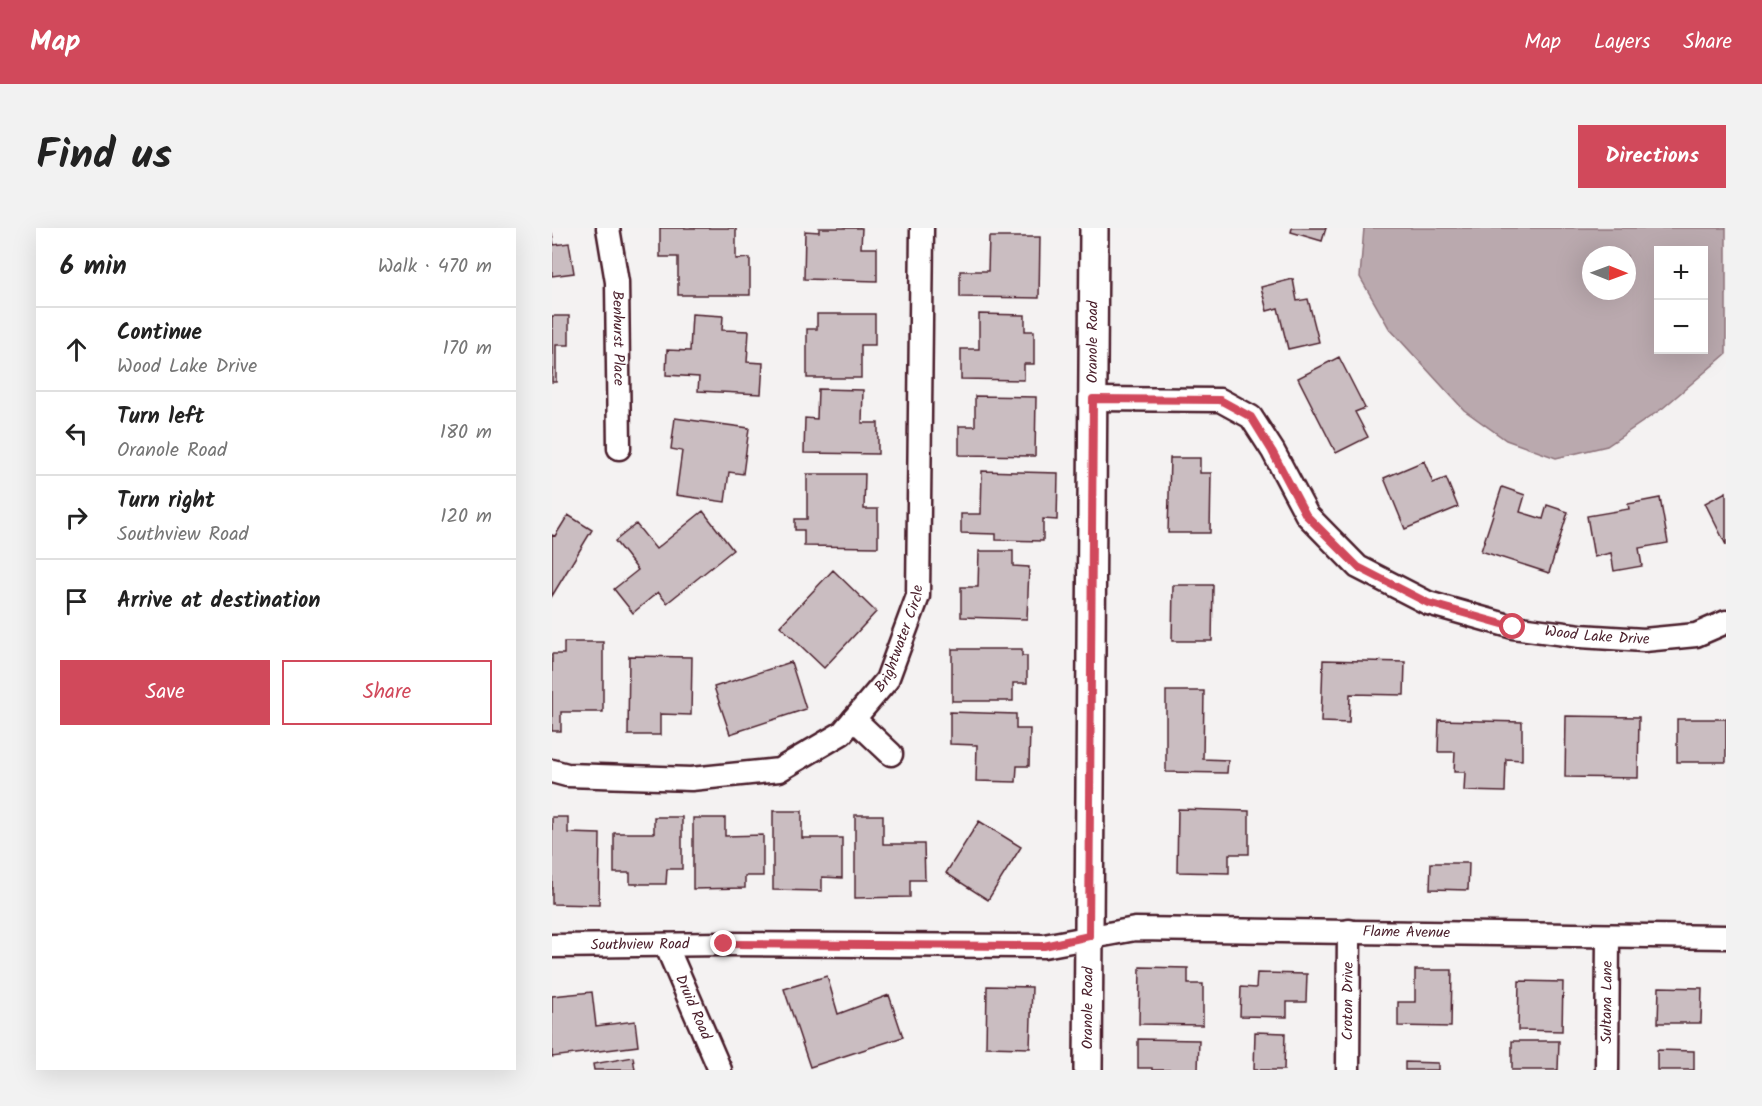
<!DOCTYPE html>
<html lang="en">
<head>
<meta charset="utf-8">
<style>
  body { margin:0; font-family:Kalam,sans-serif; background:#f2f2f2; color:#222 }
  .controls { position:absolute; right:18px; top:18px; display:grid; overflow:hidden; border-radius:0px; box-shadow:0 6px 24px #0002 }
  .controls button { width:54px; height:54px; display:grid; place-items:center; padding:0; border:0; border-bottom:2px solid #e0e0e0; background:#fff; color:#222; font:30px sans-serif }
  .compass { position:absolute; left:1030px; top:18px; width:54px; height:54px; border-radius:50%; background:#fff; box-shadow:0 6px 24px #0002; rotate:91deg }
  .stop { position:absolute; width:18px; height:18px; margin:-14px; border:4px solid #d1495b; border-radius:50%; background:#fff }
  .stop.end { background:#d1495b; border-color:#fff; box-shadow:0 2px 6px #0008 }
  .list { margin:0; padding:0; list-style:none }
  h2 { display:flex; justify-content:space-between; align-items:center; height:78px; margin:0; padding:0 24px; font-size:26px }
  h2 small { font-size:20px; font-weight:400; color:#767676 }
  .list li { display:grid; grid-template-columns:39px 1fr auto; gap:18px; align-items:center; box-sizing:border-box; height:84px; padding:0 24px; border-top:2px solid #e0e0e0 }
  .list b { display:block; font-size:22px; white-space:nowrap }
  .list p { margin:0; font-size:20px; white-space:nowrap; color:#767676 }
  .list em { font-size:20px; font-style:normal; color:#767676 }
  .actions { display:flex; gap:12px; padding:18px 24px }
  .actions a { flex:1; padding:14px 0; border:2px solid #d1495b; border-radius:0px; text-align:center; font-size:21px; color:#d1495b }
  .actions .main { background:#d1495b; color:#fff }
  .icon { flex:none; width:33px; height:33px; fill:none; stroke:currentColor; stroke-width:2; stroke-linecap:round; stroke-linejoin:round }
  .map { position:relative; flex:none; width:1174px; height:842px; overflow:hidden; border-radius:0px }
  header { display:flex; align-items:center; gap:36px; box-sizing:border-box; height:84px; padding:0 30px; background:#d1495b; color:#fff }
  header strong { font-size:28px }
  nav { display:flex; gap:33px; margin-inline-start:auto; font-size:21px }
  .intro { display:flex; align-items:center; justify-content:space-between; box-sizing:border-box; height:144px; padding:0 36px }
  h1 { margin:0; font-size:42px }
  .button { padding:15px 27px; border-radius:0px; background:#d1495b; color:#fff; font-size:21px; font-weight:700 }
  main { display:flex; gap:36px; padding:0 36px }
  aside { flex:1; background:#fff; border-radius:0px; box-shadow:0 6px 24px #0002 }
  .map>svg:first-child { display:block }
  .water { fill:#baa9ae; stroke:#8d727a; stroke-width:1.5; fill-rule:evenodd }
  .building { fill:#cabdc1; stroke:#4a1f2b; stroke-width:1.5 }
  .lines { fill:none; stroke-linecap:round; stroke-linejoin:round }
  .minor-casing { stroke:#4a1f2b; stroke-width:27 }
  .tertiary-casing { stroke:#4a1f2b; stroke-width:32 }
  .minor { stroke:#fff; stroke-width:22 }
  .tertiary { stroke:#fff; stroke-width:27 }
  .route { stroke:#d1495b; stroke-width:8 }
  .labels { text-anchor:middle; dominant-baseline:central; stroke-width:6; stroke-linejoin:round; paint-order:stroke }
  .street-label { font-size:15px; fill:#4a1f2b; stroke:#fff }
</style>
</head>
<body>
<header>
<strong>Map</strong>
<nav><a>Map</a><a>Layers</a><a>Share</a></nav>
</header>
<div class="intro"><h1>Find us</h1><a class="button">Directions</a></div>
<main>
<aside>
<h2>6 min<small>Walk · 470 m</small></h2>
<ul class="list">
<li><svg class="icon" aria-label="ahead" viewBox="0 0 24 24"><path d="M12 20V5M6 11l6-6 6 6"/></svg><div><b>Continue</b><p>Wood Lake Drive</p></div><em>170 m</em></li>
<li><svg class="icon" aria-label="left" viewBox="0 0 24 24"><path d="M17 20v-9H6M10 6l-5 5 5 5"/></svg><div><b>Turn left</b><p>Oranole Road</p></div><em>180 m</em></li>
<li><svg class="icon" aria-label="right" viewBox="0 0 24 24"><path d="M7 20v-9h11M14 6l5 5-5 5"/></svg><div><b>Turn right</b><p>Southview Road</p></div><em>120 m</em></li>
<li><svg class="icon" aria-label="arrive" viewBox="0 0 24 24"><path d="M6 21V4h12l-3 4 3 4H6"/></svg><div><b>Arrive at destination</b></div></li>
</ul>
<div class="actions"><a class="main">Save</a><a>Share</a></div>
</aside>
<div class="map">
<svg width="1174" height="842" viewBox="0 0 1174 842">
  <rect width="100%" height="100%" fill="#f4f2f2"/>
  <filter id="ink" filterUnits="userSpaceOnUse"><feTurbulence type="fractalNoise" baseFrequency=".0167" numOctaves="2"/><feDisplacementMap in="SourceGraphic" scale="12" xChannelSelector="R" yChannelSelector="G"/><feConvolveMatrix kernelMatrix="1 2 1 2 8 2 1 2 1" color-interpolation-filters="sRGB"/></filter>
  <g filter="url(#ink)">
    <path class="water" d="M 812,0 L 1174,0 L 1174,126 L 1111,180 L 1055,218 L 1004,230 L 954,212 L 912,182 L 837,100 L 808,49 ZM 1106,22 L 1152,22 L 1152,122 L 1106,122 ZM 1039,27 L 1075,27 L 1075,63 L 1039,63 Z"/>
    <path class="building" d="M 108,0 L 184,0 L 184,31 L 198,30 L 198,67 L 126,67 L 126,29 L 108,29 Z
      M 267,0 L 310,0 L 309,20 L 325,20 L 325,53 L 252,51 L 253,3 L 267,4 Z
      M 740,0 L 774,0 L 770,13 L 739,4 Z
      M 0,6 L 2,17 L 17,15 L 22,45 L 0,48 Z
      M 437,9 L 488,9 L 487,70 L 408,69 L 408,43 L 436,43 Z
      M 741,51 L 745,73 L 756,71 L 767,114 L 736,121 L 726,80 L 715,83 L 709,59 Z
      M 140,86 L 171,88 L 170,102 L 197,103 L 195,134 L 211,135 L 209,166 L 146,163 L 147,149 L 114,147 L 115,122 L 138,123 Z
      M 265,86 L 323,86 L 323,117 L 309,117 L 309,150 L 255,150 L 255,101 L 265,101 Z
      M 427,86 L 473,87 L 473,103 L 482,103 L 482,136 L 472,136 L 472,152 L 409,151 L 409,121 L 427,121 Z
      M 0,88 L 17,88 L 17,117 L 4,117 L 4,154 L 0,154 Z
      M 787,129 L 813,180 L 803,184 L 816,209 L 784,225 L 746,150 Z
      M 266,161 L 311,162 L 310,195 L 326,195 L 326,226 L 252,225 L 253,190 L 265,191 Z
      M 423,168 L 484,169 L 483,228 L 407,227 L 407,198 L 423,198 Z
      M 123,190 L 197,200 L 191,246 L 177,244 L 173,274 L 124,267 L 130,223 L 119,221 Z
      M 618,230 L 648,230 L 648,245 L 659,245 L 658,305 L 616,305 Z
      M 872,233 L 881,255 L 894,250 L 906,279 L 853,301 L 832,250 Z
      M 430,243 L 506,245 L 505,292 L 491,291 L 491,313 L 444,312 L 444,306 L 409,305 L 409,286 L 429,286 Z
      M 255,246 L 313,246 L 312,281 L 326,281 L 326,319 L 252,318 L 252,302 L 243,302 L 243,291 L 255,291 Z
      M 950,259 L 973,267 L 968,284 L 991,291 L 995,277 L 1016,284 L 997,345 L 929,323 Z
      M 1174,264 L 1174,317 L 1153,275 Z
      M 1108,270 L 1116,315 L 1087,320 L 1090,338 L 1062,343 L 1059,325 L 1042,329 L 1035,288 L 1077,281 L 1076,276 Z
      M 151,283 L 181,322 L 115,375 L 106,364 L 81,385 L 62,361 L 86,342 L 63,313 L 84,296 L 104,321 Z
      M 16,287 L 40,302 L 0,368 L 0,307 L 3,308 Z
      M 427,323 L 461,323 L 461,338 L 477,339 L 475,391 L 409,389 L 409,359 L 426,359 Z
      M 281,342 L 324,384 L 272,440 L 228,398 Z
      M 621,357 L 661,357 L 660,413 L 620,413 Z
      M 12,414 L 51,414 L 51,484 L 9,484 L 9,503 L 0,503 L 0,426 L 12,426 Z
      M 400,421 L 470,421 L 470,428 L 475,428 L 475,455 L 461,455 L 461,473 L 400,473 Z
      M 77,428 L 140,429 L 139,487 L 108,486 L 108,507 L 76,507 Z
      M 771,432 L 853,434 L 852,467 L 798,466 L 797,495 L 769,494 Z
      M 239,434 L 254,481 L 178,506 L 162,459 Z
      M 614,463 L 652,463 L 651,531 L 676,532 L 675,545 L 614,544 Z
      M 398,484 L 464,486 L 464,501 L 478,501 L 477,538 L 465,538 L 464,554 L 424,553 L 425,517 L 398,516 Z
      M 1014,488 L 1087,489 L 1086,550 L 1013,549 Z
      M 1125,491 L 1174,491 L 1174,534 L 1125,534 Z
      M 887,492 L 970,494 L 970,532 L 954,531 L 953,564 L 912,563 L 913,544 L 902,544 L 903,524 L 886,524 Z
      M 626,581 L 697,583 L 697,626 L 677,626 L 677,645 L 625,644 Z
      M 221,583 L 250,583 L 250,610 L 290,610 L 290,650 L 270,649 L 270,663 L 221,662 Z
      M 303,587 L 331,587 L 331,616 L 372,616 L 373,652 L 358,652 L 358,669 L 303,670 Z
      M 0,589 L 16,589 L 16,605 L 48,606 L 47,677 L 0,676 Z
      M 102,589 L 130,589 L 130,641 L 115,641 L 114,656 L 78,656 L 78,645 L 62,645 L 62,605 L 102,605 Z
      M 141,590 L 173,590 L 173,608 L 211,607 L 211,648 L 193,648 L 193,660 L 141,661 Z
      M 427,593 L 469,619 L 436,672 L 394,645 Z
      M 879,635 L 917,635 L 916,662 L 878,661 Z
      M 588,739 L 636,740 L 636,756 L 651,756 L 651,797 L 587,796 Z
      M 863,742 L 900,742 L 899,799 L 846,798 L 846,774 L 863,774 Z
      M 705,745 L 755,746 L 754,774 L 735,774 L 735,789 L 688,788 L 689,759 L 704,760 Z
      M 275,748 L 286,786 L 337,767 L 351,809 L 258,839 L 232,761 Z
      M 967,753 L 1011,754 L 1010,803 L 966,802 Z
      M 435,758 L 480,759 L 478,820 L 434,819 Z
      M 1107,759 L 1150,760 L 1149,795 L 1106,795 Z
      M 40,764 L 44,798 L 83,793 L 86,818 L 0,829 L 0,768 Z
      M 703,804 L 733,805 L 732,842 L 702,842 Z
      M 586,811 L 647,812 L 646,842 L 600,842 L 600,840 L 586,840 Z
      M 960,813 L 1007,813 L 1006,842 L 960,842 Z
      M 1105,822 L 1142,823 L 1142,842 L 1105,842 Z
      M 81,829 L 83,842 L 42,842 L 41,836 Z
      M 853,834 L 886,835 L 886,842 L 853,842 Z"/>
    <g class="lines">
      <defs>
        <g id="minor">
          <path id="s1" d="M 56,0 L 65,54 L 67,220"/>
          <path id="s2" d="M 541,171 L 668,172 L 699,189 L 721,223 L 755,287 L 806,339 L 876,375 L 961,399 L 1028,408 L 1092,412 L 1144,407 L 1174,394"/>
          <path d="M 302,491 L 339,526"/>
          <path id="s3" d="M 0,543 L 15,547 L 139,551 L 227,542 L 290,505 L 335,452 L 366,368 L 370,0"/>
          <path id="s4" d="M 114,717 L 168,842"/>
          <path id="s5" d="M 0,718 L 172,716 L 492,718 L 583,701 L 1174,709"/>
          <path id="s6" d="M 796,842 L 797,703"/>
          <path id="s7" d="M 1055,842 L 1056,708"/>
        </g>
        <g id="tertiary">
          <path id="s8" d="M 536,842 L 542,0"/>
        </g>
      </defs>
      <use href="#minor" class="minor-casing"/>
      <use href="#tertiary" class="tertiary-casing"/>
      <use href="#minor" class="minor"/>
      <use href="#tertiary" class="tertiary"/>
    </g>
  </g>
  <g class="lines" filter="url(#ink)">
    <path class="route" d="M 172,716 L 492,718 L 537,708 L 541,171 L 668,172 L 699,189 L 720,223 L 754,287 L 806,339 L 876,375 L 961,399"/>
  </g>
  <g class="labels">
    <g class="street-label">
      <text stroke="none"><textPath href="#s1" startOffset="111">Benhurst Place</textPath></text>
      <text stroke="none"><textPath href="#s8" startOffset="728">Oranole Road</textPath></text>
      <text stroke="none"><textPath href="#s2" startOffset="600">Wood Lake Drive</textPath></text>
      <text stroke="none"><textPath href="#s3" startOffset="414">Brightwater Circle</textPath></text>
      <text stroke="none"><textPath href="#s5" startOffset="856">Flame Avenue</textPath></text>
      <text stroke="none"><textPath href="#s5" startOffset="88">Southview Road</textPath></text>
      <text stroke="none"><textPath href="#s6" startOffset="69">Croton Drive</textPath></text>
      <text stroke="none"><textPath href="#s7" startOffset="68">Sultana Lane</textPath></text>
      <text stroke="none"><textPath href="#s4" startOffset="68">Druid Road</textPath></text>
      <text stroke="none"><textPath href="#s8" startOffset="62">Oranole Road</textPath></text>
    </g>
  </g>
</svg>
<div class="controls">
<button>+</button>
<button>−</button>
</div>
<svg class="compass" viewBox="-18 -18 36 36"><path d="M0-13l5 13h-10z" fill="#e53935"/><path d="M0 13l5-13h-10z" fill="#767676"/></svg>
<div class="stop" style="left:961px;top:399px"></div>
<div class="stop end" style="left:172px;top:716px"></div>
</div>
</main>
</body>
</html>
